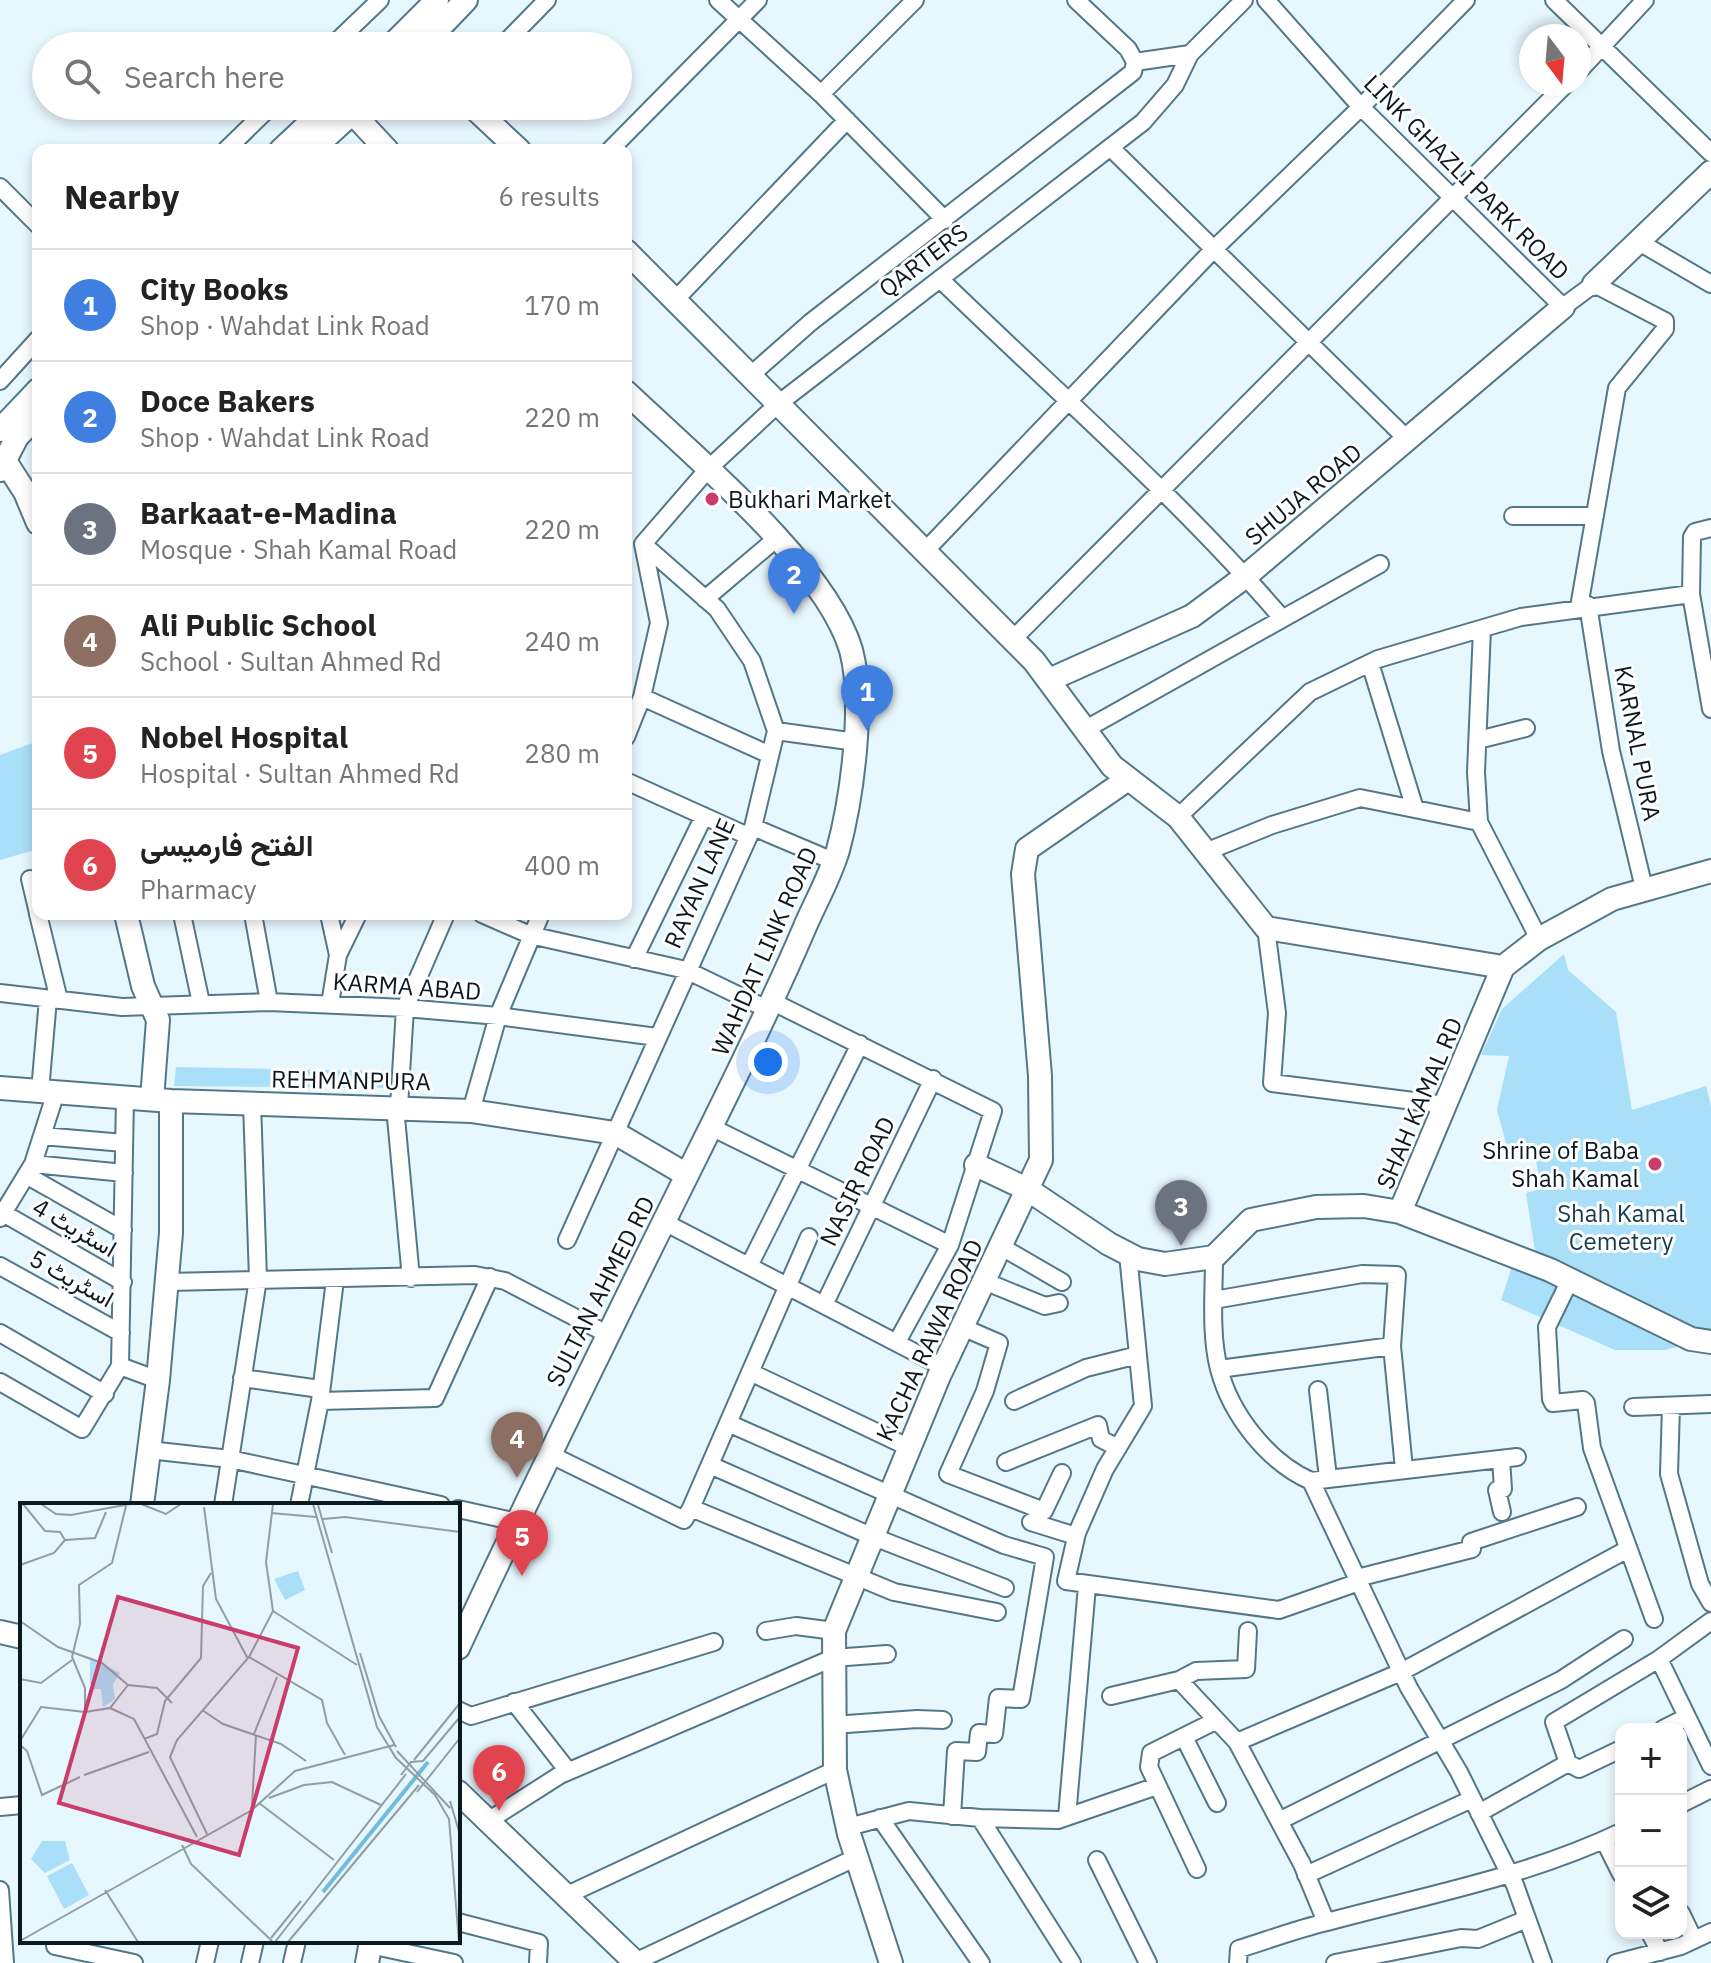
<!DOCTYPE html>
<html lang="en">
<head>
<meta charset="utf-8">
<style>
  body { margin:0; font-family:"IBM Plex Sans",Vazirmatn,sans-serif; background:#f2f2f2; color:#222 }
  .controls { position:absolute; right:24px; bottom:24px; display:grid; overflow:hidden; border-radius:16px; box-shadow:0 4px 12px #0003 }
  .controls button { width:72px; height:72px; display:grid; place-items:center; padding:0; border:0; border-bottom:2px solid #e0e0e0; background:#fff; color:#222; font:40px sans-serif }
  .compass { position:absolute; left:1519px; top:24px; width:72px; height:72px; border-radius:50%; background:#fff; box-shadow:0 4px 12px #0003; rotate:164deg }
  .you { position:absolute; left:768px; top:1062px; width:28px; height:28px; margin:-20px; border:6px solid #fff; border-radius:50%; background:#1a73e8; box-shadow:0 0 0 12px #1a73e833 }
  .badge { display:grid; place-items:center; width:52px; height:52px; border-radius:50%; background:#111827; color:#fff; font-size:26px; font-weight:700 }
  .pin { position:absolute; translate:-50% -66px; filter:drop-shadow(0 2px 4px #0008) }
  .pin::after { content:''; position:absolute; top:42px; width:28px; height:24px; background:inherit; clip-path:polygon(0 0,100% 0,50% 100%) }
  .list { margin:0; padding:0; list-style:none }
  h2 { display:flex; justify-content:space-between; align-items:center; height:104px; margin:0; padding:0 32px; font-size:34px }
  h2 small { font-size:26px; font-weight:400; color:#767676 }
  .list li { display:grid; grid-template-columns:52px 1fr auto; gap:24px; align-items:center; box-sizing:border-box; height:112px; padding:0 32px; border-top:2px solid #e0e0e0 }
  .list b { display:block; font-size:30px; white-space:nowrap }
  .list p { margin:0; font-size:26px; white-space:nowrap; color:#767676 }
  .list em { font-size:26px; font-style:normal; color:#767676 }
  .icon { flex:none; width:44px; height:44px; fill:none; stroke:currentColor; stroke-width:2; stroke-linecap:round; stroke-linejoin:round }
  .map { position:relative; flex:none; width:1711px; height:1963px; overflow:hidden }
  .search { position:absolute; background:#fff; box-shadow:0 4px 12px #0003; left:32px; top:32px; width:600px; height:88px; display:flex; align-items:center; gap:20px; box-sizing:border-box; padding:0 28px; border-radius:44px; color:#767676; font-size:30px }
  .panel { position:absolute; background:#fff; box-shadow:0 4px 12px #0003; left:32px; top:144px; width:600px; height:776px; border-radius:16px }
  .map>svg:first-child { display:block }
  .green { fill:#aadff9 }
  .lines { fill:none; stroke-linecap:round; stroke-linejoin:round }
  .street-casing { stroke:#547788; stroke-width:20 }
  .secondary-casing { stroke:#547788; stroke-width:26 }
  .street { stroke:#fff; stroke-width:16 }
  .secondary { stroke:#fff; stroke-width:22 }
  .poi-dot { fill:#ca3d6b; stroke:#fff; stroke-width:3 }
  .labels { text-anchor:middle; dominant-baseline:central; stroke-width:6; stroke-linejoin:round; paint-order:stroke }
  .street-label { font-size:24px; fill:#0b1920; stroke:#fff }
  .poi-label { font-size:24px; fill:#0b1920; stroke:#fff; text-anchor:start }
  .park-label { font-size:24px; fill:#193c4b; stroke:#fff }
  .inset-river { fill:none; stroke:#6fbcdf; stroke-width:4 }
  .inset-road { fill:none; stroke:#8f9ea5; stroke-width:2 }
  .view { fill:#ca3d6b; fill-opacity:0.15; stroke:#ca3d6b; stroke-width:4 }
  .inset-edge { fill:none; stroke:#0b1920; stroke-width:4 }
</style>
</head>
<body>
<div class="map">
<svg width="1711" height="1963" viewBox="0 0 1711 1963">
  <rect width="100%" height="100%" fill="#e7f7fe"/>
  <path class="green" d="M 38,741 L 38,849 L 0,860 L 0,755 Z
    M 1564,954 L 1568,970 L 1616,1012 L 1632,1110 L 1706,1086 L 1711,1106 L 1711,1338 L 1665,1350 L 1615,1350 L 1501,1300 L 1514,1260 L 1535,1251 L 1526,1193 L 1541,1189 L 1533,1144 L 1507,1147 L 1497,1110 L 1509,1056 L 1481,1055 L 1502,1009 Z
    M 176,1067 L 398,1071 L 395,1088 L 174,1086 Z"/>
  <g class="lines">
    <defs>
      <path id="street" d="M 718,0 L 821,94 L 945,220
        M 1266,0 L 1361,107 L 1563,307 L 1594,284 L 1665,321 L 1665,329 L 1617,388 L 1579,607
        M 1554,0 L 1711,153
        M 332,46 L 380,0
        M 502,46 L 547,0
        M 1135,62 L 1190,54
        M 1579,71 L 1645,0
        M 821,94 L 915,0
        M 1112,149 L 1408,440
        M 226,150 L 271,106
        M 610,150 L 758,0
        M 0,187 L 38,225
        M 1639,242 L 1711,284
        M 940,279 C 1055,391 1178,497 1282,618
        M 677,298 L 847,120
        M 752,374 L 811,322 L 1133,72 L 1135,62 L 1128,49 L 1076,0
        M 0,381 L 38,339
        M 1513,516 L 1595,516
        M 1711,528 L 1695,532 L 1692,537 L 1691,594 L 1711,709
        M 926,550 L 1213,250 L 1361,107 L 1466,0
        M 705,599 L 777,538
        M 1588,605 L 1611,751 L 1644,888
        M 1482,629 L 1476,772 L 1479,822 L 1539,939
        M 1013,639 L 1566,84
        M 1370,663 L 1415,809
        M 642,697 L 770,755
        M 1086,729 L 1380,564
        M 776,731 L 856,742
        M 626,737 L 642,697 L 659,623 L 643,544 L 708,469 L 778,404 L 1143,122 L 1175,85 L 1190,54 L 1244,0
        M 1478,740 L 1526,728
        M 626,781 L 748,836
        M 1178,817 L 1310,692 L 1378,659 L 1521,617 L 1691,594
        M 753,827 L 833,861
        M 1208,851 L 1272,825 L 1360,798 L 1479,822
        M 30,879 L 38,913
        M 38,914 L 59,1000
        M 182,914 L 201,1003
        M 253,914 L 269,1002
        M 329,914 L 338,955 L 330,1004
        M 482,914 L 530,935 L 686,970 L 769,1010
        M 1266,928 L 1277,1013 L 1272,1083 L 1445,1105
        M 338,955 L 358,914
        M 634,959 L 704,816
        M 0,993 L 122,1007 L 269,1002 L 405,1008 L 498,1016 L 657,1037
        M 773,1002 L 993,1111 L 950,1245 L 897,1342
        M 40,1091 L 48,999
        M 395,1107 L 411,1278
        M 399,1107 L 405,1008 L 446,914
        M 471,1111 L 498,1016 L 541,914
        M 711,1127 L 950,1245
        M 42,1136 L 124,1143
        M 33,1164 L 124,1173
        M 26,1175 L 123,1230
        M 3,1213 L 123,1282
        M 0,1218 L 33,1164 L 56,1092
        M 664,1222 L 943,1367
        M 567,1240 L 753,827 L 776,731 L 752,661 L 717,609 L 643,544
        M 1000,1246 L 1062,1282
        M 1128,1254 L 1143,1406 L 1105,1469 L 1077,1533 L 1066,1581 L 1279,1610 L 1359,1582
        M 1214,1257 C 1214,1293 1210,1334 1219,1369 C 1231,1415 1268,1462 1311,1481 L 1517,1457
        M 0,1266 L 121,1333
        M 749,1266 L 860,1044
        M 1570,1280 L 1547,1327 L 1551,1399 L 1553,1403 L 1583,1400 L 1586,1403 L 1592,1448 L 1654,1619
        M 984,1281 L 1045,1306 L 1059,1303
        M 167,1282 L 475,1275 L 505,1281 L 607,1334
        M 1214,1300 L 1362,1274 L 1397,1275 L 1392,1346 L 1404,1469
        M 824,1305 L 933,1079
        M 962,1327 L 999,1343 L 985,1391 L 948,1474 L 1044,1511 L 1062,1473
        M 0,1333 L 105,1394
        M 120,1366 L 158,1380
        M 1219,1369 L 1392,1346
        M 750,1372 L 908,1447
        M 242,1378 L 320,1389
        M 0,1382 L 82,1429 L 120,1366 L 125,1098
        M 1318,1390 L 1328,1478
        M 320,1401 L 435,1398 L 490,1277
        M 1014,1401 L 1086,1368 L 1138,1355
        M 1671,1406 L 1669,1474 L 1700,1584 L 1711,1603
        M 1633,1407 L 1711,1404
        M 728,1423 L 1004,1545 L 1045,1557 L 1021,1699 L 998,1698 L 994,1734 L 979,1733 L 977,1752 L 956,1751 L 952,1816
        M 149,1450 L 230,1459 L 441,1505
        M 549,1454 L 684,1520 L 691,1508 L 894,1592 L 997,1612
        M 1501,1459 L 1503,1489 L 1497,1490 L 1502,1512
        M 1006,1462 L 1098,1425 L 1101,1439 L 1118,1448
        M 710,1465 L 871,1536 L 1005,1588
        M 1311,1481 L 1409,1688 L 1459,1772 L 1515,1885 L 1543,1963
        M 223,1505 L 258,1279 L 252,1103
        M 299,1505 L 320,1401 L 335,1280
        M 691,1508 L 809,1237
        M 458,1509 L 517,1522
        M 1031,1522 L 1076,1536
        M 1357,1578 L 1472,1549 L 1471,1542 L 1577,1507
        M 1711,1621 L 1659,1659 L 1711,1766
        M 766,1631 L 796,1626 L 834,1631
        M 1179,1680 L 1196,1671 L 1246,1669 L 1248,1631
        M 1111,1696 L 1179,1680 L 1237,1742 L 1302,1864 L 1326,1922
        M 514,1702 L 568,1771
        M 458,1710 L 471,1716 L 714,1642
        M 833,1725 L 917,1719 L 943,1720
        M 1663,1729 L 1687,1717
        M 1184,1737 L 1217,1803
        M 1237,1742 L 1401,1672 L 1628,1549
        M 1568,1763 L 1579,1769 L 1621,1749
        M 1681,1804 L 1711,1789
        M 0,1807 L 22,1805
        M 1479,1813 L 1568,1763 L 1554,1722 L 1659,1659
        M 1067,1817 L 1087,1586
        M 880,1818 L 981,1963
        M 980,1818 L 1072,1963
        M 488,1821 L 560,1775 L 833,1658 L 887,1654
        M 1279,1821 L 1561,1680 L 1624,1639
        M 848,1827 L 909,1811 L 980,1818 L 1058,1820 L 1157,1786
        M 1604,1840 L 1621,1874
        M 1097,1860 L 1148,1963
        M 1197,1869 L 1149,1767 L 1151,1753 L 1215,1721
        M 1306,1875 L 1472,1799
        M 0,1890 L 5,1963
        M 565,1896 L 835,1770
        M 1681,1913 L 1694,1940
        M 458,1922 L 539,1943 L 538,1963
        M 1650,1933 L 1660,1952
        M 370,1945 L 454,1963
        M 55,1946 L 134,1963
        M 635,1962 L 857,1857
        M 205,1963 L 210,1941
        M 250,1963 L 255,1941
        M 292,1963 L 297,1941
        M 1238,1963 L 1239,1949 C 1268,1940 1297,1929 1327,1922 C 1427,1895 1526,1877 1621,1832
        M 1335,1963 L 1461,1938 L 1478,1939 L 1527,1919
        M 1616,1963 L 1681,1946 L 1711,1932"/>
      <path id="secondary" d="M 391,46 L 437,0
        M 422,46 L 466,0
        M 346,106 L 387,150
        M 472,106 L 519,150
        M 281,150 L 328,106
        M 312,150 L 360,106
        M 626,251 L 1034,661 L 1112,766 L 1178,817 L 1266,928 L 1503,967
        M 1594,284 L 1711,172
        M 0,430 L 38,390
        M 5,461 L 25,492 L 38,523
        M 0,470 L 17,437 L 38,415
        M 1049,680 L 1192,616 L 1246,576 L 1563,307
        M 126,914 L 143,986 L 158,1020 L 152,1099
        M 0,1088 L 171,1101 L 471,1111 L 615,1133 L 687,1175
        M 976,1165 L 1027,1189 L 1109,1244 L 1138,1259 L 1165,1264 L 1214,1257 L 1251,1220 L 1316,1207 L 1364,1206 L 1400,1212 L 1550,1270 L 1691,1339 L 1711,1342
        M 1400,1212 L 1503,967 L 1539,939 L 1612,899 L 1711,871
        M 142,1505 L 158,1380 L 171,1233 L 171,1101
        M 0,1632 L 22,1637
        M 458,1648 C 535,1483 615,1320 696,1157 C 734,1081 771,1006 804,929 C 815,903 830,877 838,850 C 852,798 865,702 851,650 C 826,565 691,454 626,392
        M 458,1792 L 636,1963
        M 367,1963 L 371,1941
        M 891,1963 L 849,1834 L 835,1770 L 834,1631 L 939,1376 L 1041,1160 L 1040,1076 L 1023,874 L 1027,849 L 1128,779"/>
    </defs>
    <use href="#street" class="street-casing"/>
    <use href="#secondary" class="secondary-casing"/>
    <use href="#street" class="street"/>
    <use href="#secondary" class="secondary"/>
  </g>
  <g class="poi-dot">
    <circle cx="712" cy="499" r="8"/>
    <circle cx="1655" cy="1164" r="8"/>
  </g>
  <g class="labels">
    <g class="street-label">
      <text transform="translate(1467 177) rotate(45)">LINK GHAZLI PARK ROAD</text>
      <text transform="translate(923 260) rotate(-37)">QARTERS</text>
      <text transform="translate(1303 494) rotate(-40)">SHUJA ROAD</text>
      <text transform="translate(1638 743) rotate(79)">KARNAL PURA</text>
      <text transform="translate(699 883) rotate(-66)">RAYAN LANE</text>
      <text transform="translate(764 951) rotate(-66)">WAHDAT LINK ROAD</text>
      <text transform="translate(407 986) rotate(4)">KARMA ABAD</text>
      <text transform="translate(351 1080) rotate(1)">REHMANPURA</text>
      <text transform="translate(1419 1103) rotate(-67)">SHAH KAMAL RD</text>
      <text transform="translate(857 1181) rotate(-64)">NASIR ROAD</text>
      <text transform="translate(75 1227) rotate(30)">اسٹریٹ 4</text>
      <text transform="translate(72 1278) rotate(29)">اسٹریٹ 5</text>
      <text transform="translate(600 1291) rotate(-63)">SULTAN AHMED RD</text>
      <text transform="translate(929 1340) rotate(-65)">KACHA RAWA ROAD</text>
    </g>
    <g class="poi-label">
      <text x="728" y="499">Bukhari Market</text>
      <text x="1639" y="1150" text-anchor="end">Shrine of Baba<tspan x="1639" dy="28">Shah Kamal</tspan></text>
    </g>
    <g class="park-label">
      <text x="1621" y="1213">Shah Kamal<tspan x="1621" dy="28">Cemetery</tspan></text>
    </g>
  </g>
  <g transform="translate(20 1503)">
    <rect width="440" height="440" fill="#e7f7fe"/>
    <path d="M 278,68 L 285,87 L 265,97 L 254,76 ZM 70,154 L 100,170 L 93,181 L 95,196 L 83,204 L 81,186 L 72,186 L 70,180 ZM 22,338 L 45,338 L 50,357 L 25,370 L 11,356 ZM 52,360 L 69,392 L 44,406 L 27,373 Z" fill="#aadff9"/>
    <path class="inset-river" d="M 303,389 L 408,259"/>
    <path class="inset-road" d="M 3,1 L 25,28 L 40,29 L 45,37M 21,1 L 36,11 L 51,12 L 110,1M 121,1 L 146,11 L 161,1 L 198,1M 293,1 L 357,224 L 376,255 L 415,292 L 429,316 L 439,439M 298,2 L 312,50M 106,3 L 92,60 L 59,82 L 60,121 L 52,154 L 65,185 L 65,209 L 90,205 L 108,182M 184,4 L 196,96 L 228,156M 251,10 L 296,14M 303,16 L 325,14 L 440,29M 0,62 L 34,50 L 45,37 L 75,35 L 86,9M 253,108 L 337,162M 0,118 L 38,144 L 82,160 L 108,182 L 137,185 L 152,200M 340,150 L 359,213 L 376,244M 229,154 L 302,197 L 307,220 L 325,252M 0,176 L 21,180 L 52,157M 90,205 L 114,216 L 177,334M 182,207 L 203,221 L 261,241 L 286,258M 234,231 L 257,174M 124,236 L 137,231 L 145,198 L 181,155 L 183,83 L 191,70M 0,238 L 21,204 L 65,209M 0,242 L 7,248 L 22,292 L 60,274M 377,248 L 430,305M 394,257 L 440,200M 64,272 L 129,249M 381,272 L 391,259 L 403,258 L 440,214M 397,289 L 440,235M 249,295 L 284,282 L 312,279 L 361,302M 430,298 L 440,332M 239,300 L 314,357M 232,303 L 236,232M 187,331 L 150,254 L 157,237 L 229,154 L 253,108 L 246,59 L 253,1M 162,342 L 171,361 L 252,438M 85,387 L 118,439M 251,435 L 281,398M 0,438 L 232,307 L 275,268 L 374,242M 255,439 L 386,271M 268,439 L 399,282"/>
    <path class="view" d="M 98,94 L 278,145 L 219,352 L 39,300 Z"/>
    <rect width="440" height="440" class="inset-edge"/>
  </g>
</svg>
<div class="controls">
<button>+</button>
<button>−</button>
<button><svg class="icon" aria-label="layers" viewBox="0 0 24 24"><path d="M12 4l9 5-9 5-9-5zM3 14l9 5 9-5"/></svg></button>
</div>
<svg class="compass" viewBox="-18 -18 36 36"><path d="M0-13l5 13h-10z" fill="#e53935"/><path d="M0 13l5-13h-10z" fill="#767676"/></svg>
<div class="you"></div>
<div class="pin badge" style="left:867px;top:731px;background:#3f7fe0">1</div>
<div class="pin badge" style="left:794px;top:614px;background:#3f7fe0">2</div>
<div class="pin badge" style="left:1181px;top:1246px;background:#6b7280">3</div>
<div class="pin badge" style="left:517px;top:1478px;background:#8d6e63">4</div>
<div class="pin badge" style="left:522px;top:1576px;background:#e0444e">5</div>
<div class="pin badge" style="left:499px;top:1811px;background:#e0444e">6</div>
<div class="search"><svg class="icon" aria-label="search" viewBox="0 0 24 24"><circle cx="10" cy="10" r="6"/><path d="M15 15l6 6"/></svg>Search here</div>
<section class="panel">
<h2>Nearby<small>6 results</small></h2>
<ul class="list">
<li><span class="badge" style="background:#3f7fe0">1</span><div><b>City Books</b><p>Shop · Wahdat Link Road</p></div><em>170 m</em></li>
<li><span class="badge" style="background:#3f7fe0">2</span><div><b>Doce Bakers</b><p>Shop · Wahdat Link Road</p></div><em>220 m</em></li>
<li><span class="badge" style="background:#6b7280">3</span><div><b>Barkaat-e-Madina</b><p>Mosque · Shah Kamal Road</p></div><em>220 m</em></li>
<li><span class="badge" style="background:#8d6e63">4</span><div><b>Ali Public School</b><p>School · Sultan Ahmed Rd</p></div><em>240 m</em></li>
<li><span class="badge" style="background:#e0444e">5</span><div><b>Nobel Hospital</b><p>Hospital · Sultan Ahmed Rd</p></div><em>280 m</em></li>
<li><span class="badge" style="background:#e0444e">6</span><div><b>الفتح فارمیسی</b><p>Pharmacy</p></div><em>400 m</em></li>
</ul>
</section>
</div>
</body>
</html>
